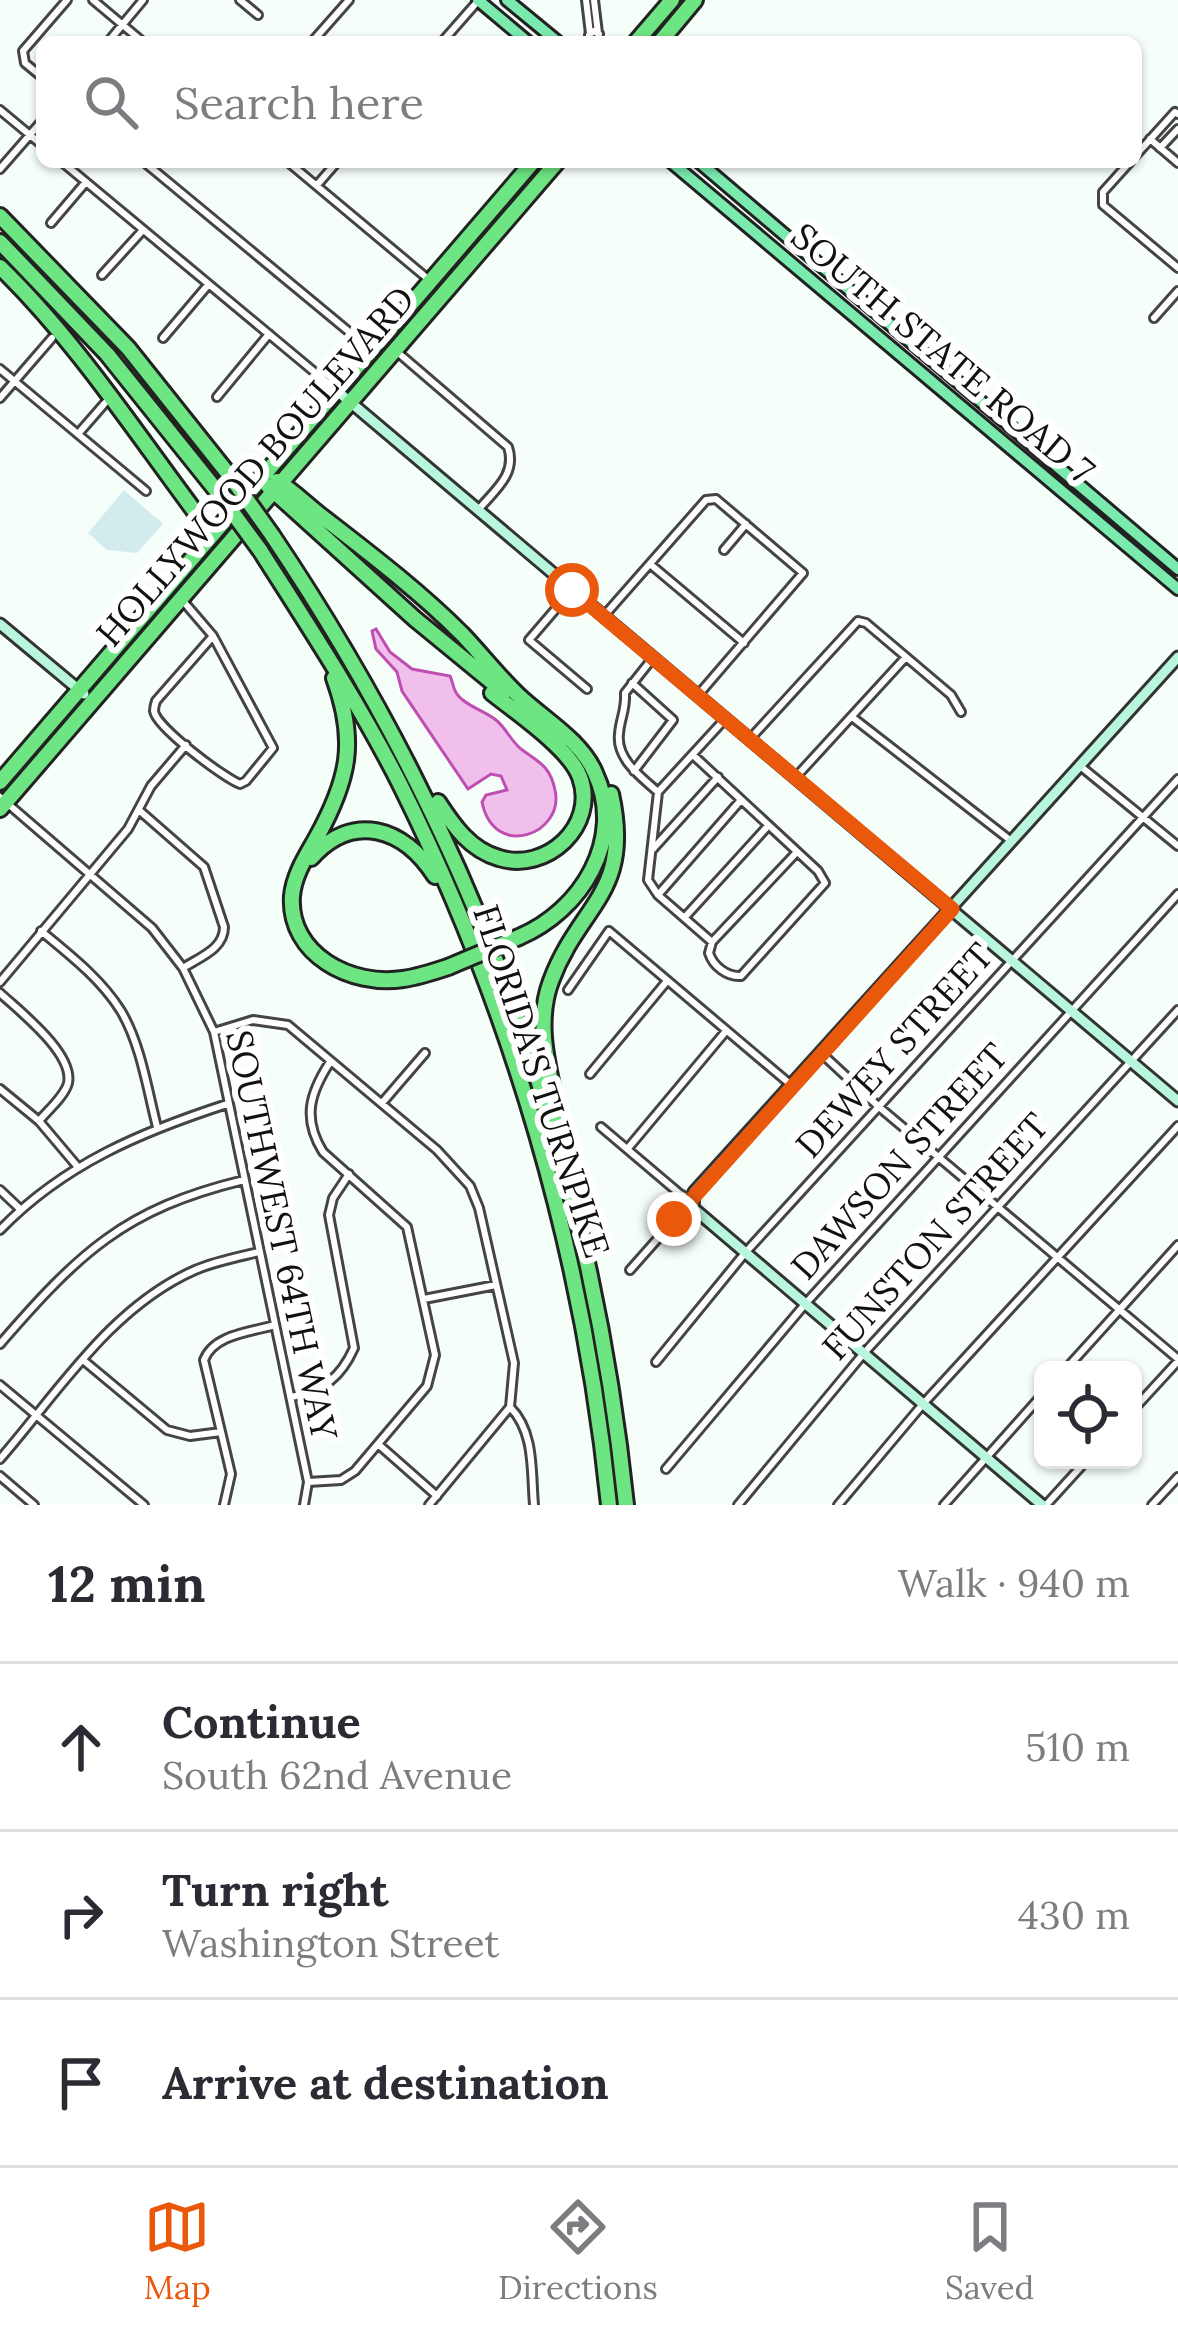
<!DOCTYPE html>
<html lang="en">
<head>
<meta charset="utf-8">
<style>
  body { margin:0; font-family:Lora,serif; background:#f7f7f7; color:#2b2b33 }
  .controls { position:absolute; right:36px; bottom:36px; display:grid; overflow:hidden; border-radius:18px; box-shadow:0 3px 9px #0004 }
  .controls button { width:108px; height:108px; display:grid; place-items:center; padding:0; border:0; border-bottom:3px solid #e1e1e2; background:#fff; color:#2b2b33; font:60px sans-serif }
  .stop { position:absolute; width:36px; height:36px; margin:-27px; border:9px solid #ea580c; border-radius:50%; background:#fff }
  .stop.end { background:#ea580c; border-color:#fff; box-shadow:0 3px 12px #0008 }
  .list { margin:0; padding:0; list-style:none }
  h2 { display:flex; justify-content:space-between; align-items:center; height:156px; margin:0; padding:0 48px; font-size:51px }
  h2 small { font-size:39px; font-weight:400; color:#7c7c81 }
  .list li { display:grid; grid-template-columns:78px 1fr auto; gap:36px; align-items:center; box-sizing:border-box; height:168px; padding:0 48px; border-top:3px solid #e1e1e2 }
  .list b { display:block; font-size:45px; white-space:nowrap }
  .list p { margin:0; font-size:39px; white-space:nowrap; color:#7c7c81 }
  .list em { font-size:39px; font-style:normal; color:#7c7c81 }
  .icon { flex:none; width:66px; height:66px; fill:none; stroke:currentColor; stroke-width:2; stroke-linecap:round; stroke-linejoin:round }
  .map { position:relative; flex:none; width:1178px; height:1505px; overflow:hidden }
  .search { position:absolute; background:#fff; box-shadow:0 3px 9px #0004; left:36px; right:36px; top:36px; height:132px; display:flex; align-items:center; gap:30px; box-sizing:border-box; padding:0 42px; border-radius:18px; color:#7c7c81; font-size:45px }
  .sheet { height:660px; background:#fff }
  nav { display:flex; justify-content:space-around; align-items:center; box-sizing:border-box; height:168px; border-top:3px solid #e1e1e2; background:#fff; font-size:33px; color:#7c7c81 }
  nav a { display:grid; justify-items:center; gap:6px }
  nav .on { color:#ea580c }
  .map>svg:first-child { display:block }
  .pitch { fill:#d2ecee }
  .water { fill:#f0bfec; stroke:#bf4eb2; stroke-width:3 }
  .lines { fill:none; stroke-linecap:round; stroke-linejoin:round }
  .street-casing { stroke:#444; stroke-width:12 }
  .secondary-casing { stroke:#333; stroke-width:15 }
  .primary-casing { stroke:#222; stroke-width:16 }
  .highway-casing { stroke:#222; stroke-width:20 }
  .street { stroke:#fff; stroke-width:6 }
  .secondary { stroke:#b8f7de; stroke-width:9 }
  .primary { stroke:#7aeaaf; stroke-width:10 }
  .highway { stroke:#6de582; stroke-width:14 }
  .highway-bridge-casing { stroke:#222; stroke-width:20; stroke-linecap:butt }
  .highway-bridge { stroke:#6de582; stroke-width:14 }
  .route { stroke:#ea580c; stroke-width:15 }
  .labels { text-anchor:middle; dominant-baseline:central; stroke-width:12; stroke-linejoin:round; paint-order:stroke }
  .street-label { font-size:36px; fill:#111; stroke:#fff }
</style>
</head>
<body>
<div class="map">
<svg width="1178" height="1505" viewBox="0 0 1178 1505">
  <rect width="100%" height="100%" fill="#f6fefa"/>
  <path class="pitch" d="M 124,490 L 163,524 L 137,553 L 107,550 L 88,533 Z"/>
  <path class="water" d="M 376,629 L 390,652 L 412,669 L 450,676 C 453,682 453,689 457,694 C 464,705 485,711 496,720 C 506,728 511,741 521,749 C 538,762 550,765 555,790 C 565,834 494,861 482,802 L 486,795 L 507,790 L 501,776 L 491,774 L 468,789 L 402,691 L 397,672 L 376,649 L 372,631 Z"/>
  <g class="lines">
    <defs>
      <path id="street" d="M 93,0 L 143,42
        M 240,0 L 258,15
        M 586,0 L 590,34
        M 594,0 L 598,33
        M 108,42 L 143,0
        M 312,42 L 349,0
        M 442,42 L 478,1
        M 592,42 L 589,35 L 594,31 L 599,34 L 597,42
        M 42,77 L 25,63 L 23,51 L 67,0
        M 0,110 L 42,145
        M 1150,139 L 1178,163
        M 1160,148 L 1178,129
        M 1136,155 L 1175,112 L 1178,114
        M 62,162 L 336,390
        M 144,162 L 371,350
        M 288,162 L 428,279
        M 1130,162 L 1103,192 L 1103,205 L 1178,268
        M 0,169 L 42,121
        M 317,185 L 337,162
        M 51,223 L 86,182
        M 102,275 L 143,230
        M 1154,318 L 1178,291
        M 163,338 L 208,285
        M 395,350 L 508,447 C 517,474 495,490 479,509
        M 0,369 L 146,491
        M 217,397 L 269,334
        M 0,398 L 52,338
        M 78,434 L 105,403
        M 724,550 L 746,524
        M 650,564 L 744,643
        M 572,590 L 529,640 L 587,689
        M 183,601 L 213,636 L 273,748 L 246,781 L 240,784 C 224,778 156,727 154,711 C 154,708 155,704 156,701 L 213,636
        M 603,617 L 706,500 L 716,499 L 803,573 L 699,694
        M 652,659 L 625,693 C 626,711 620,718 619,734 C 616,759 641,777 658,792
        M 632,683 L 673,720 L 634,771
        M 852,717 L 1010,840
        M 749,740 L 858,621 L 866,623 L 951,695 L 961,712
        M 693,755 L 818,871 L 825,883 L 741,976 C 727,977 713,966 709,953 L 712,942
        M 1079,765 L 1178,846
        M 795,778 L 906,657
        M 0,797 L 152,928 L 183,968 L 214,1032 L 308,1482
        M 140,811 L 204,867 L 224,927 C 224,949 200,957 183,968
        M 652,850 L 718,777
        M 658,895 L 741,800
        M 685,917 L 767,827
        M 41,931 C 70,955 101,979 121,1011 C 141,1045 147,1088 157,1127
        M 712,942 L 658,895 L 648,880 L 658,792 L 725,719
        M 712,942 L 796,853
        M 0,982 L 128,829 L 151,786 L 186,745
        M 568,990 L 609,931 L 790,1084
        M 0,993 C 19,1011 74,1053 68,1083 C 65,1096 47,1111 39,1121
        M 214,1032 L 253,1020 L 288,1025 L 437,1150 L 470,1186 L 479,1208 L 514,1363 L 510,1407 L 429,1505
        M 820,1052 L 879,1107 L 1178,1359
        M 590,1074 L 667,981
        M 0,1089 L 39,1121 L 77,1166
        M 382,1103 L 425,1053
        M 601,1127 L 680,1194 L 692,1200 L 630,1270
        M 629,1147 L 726,1031
        M 0,1190 L 19,1208
        M 0,1230 C 64,1164 141,1132 227,1104
        M 424,1299 L 496,1285
        M 0,1344 C 79,1253 124,1209 244,1180
        M 83,1360 L 167,1430 L 190,1436 L 221,1432
        M 656,1362 L 745,1253 L 1178,779
        M 1065,1370 L 1178,1245
        M 0,1385 L 144,1505
        M 292,1397 C 324,1389 340,1379 354,1348 L 329,1215 L 333,1198 L 349,1174
        M 510,1407 C 535,1432 531,1471 534,1505
        M 1133,1410 L 1178,1361
        M 378,1444 L 437,1496
        M 0,1459 C 59,1391 111,1307 195,1270 C 216,1261 238,1257 259,1252
        M 666,1469 L 806,1303 L 1178,894
        M 0,1476 L 34,1505
        M 224,1505 L 231,1474 L 204,1360 C 214,1334 251,1332 275,1325
        M 304,1505 L 308,1482 L 341,1480 L 355,1471 L 427,1386 L 435,1355 L 407,1227 L 323,1152 C 302,1118 310,1093 330,1062
        M 738,1505 L 864,1353 L 1178,1010
        M 838,1505 L 923,1404 L 1178,1126
        M 944,1505 L 1043,1394
        M 1046,1505 L 1087,1460
        M 1152,1505 L 1178,1477"/>
      <path id="secondary" d="M 336,390 L 1178,1101
        M 0,624 L 84,694
        M 1042,1505 L 693,1208 L 694,1192 L 1178,657"/>
      <path id="primary" d="M 478,0 L 528,42
        M 507,0 L 558,42
        M 671,162 L 1178,589
        M 699,162 L 1178,569"/>
      <path id="highway" d="M 636,42 L 672,0
        M 660,42 L 695,0
        M 0,216 L 128,348 L 230,476
        M 0,242 L 107,354 L 216,490
        M 0,267 C 78,343 137,435 202,521 L 205,541
        M 277,481 C 293,491 306,504 320,515 C 369,553 418,590 462,634 C 481,654 498,676 518,695 C 543,719 581,740 595,773 C 626,839 581,911 519,937
        M 268,486 L 415,619 L 504,692
        M 272,535 C 472,832 589,1149 626,1505
        M 260,550 C 309,627 359,703 400,784 C 512,1009 584,1255 609,1505
        M 334,678 C 357,741 349,779 317,837 C 307,855 294,874 292,896 C 288,955 352,987 403,979 C 418,977 433,972 448,967
        M 0,782 L 533,162
        M 438,802 C 453,825 470,850 499,858 C 546,873 598,826 580,777 C 570,749 516,712 492,693
        M 0,809 L 557,162
        M 311,858 C 353,811 404,828 435,876
        M 559,1118 C 550,1073 534,1026 551,981 C 580,903 633,894 611,794"/>
    </defs>
    <use href="#street" class="street-casing"/>
    <use href="#secondary" class="secondary-casing"/>
    <use href="#primary" class="primary-casing"/>
    <use href="#highway" class="highway-casing"/>
    <use href="#street" class="street"/>
    <use href="#secondary" class="secondary"/>
    <use href="#primary" class="primary"/>
    <use href="#highway" class="highway"/>
    <defs>
      <path id="highway-bridge" d="M 230,476 L 272,535
        M 216,490 L 260,550
        M 448,967 L 519,937"/>
    </defs>
    <use href="#highway-bridge" class="highway-bridge-casing"/>
    <use href="#highway-bridge" class="highway-bridge"/>
  </g>
  <g class="lines">
    <path class="route" d="M 572,590 L 952,909 L 674,1219"/>
  </g>
  <g class="labels">
    <g class="street-label">
      <text transform="translate(943 353) rotate(40)">SOUTH STATE ROAD 7</text>
      <text transform="translate(255 466) rotate(-49)">HOLLYWOOD BOULEVARD</text>
      <text transform="translate(894 1050) rotate(-48)">DEWEY STREET</text>
      <text transform="translate(542 1081) rotate(72)">FLORIDA'S TURNPIKE</text>
      <text transform="translate(899 1161) rotate(-48)">DAWSON STREET</text>
      <text transform="translate(282 1235) rotate(78)">SOUTHWEST 64TH WAY</text>
      <text transform="translate(935 1236) rotate(-48)">FUNSTON STREET</text>
    </g>
  </g>
</svg>
<div class="controls">
<button><svg class="icon" aria-label="locate" viewBox="0 0 24 24"><circle cx="12" cy="12" r="6"/><path d="M12 2v4M12 18v4M2 12h4M18 12h4"/></svg></button>
</div>
<div class="stop" style="left:572px;top:590px"></div>
<div class="stop end" style="left:674px;top:1219px"></div>
<div class="search"><svg class="icon" aria-label="search" viewBox="0 0 24 24"><circle cx="10" cy="10" r="6"/><path d="M15 15l6 6"/></svg>Search here</div>
</div>
<section class="sheet">
<h2>12 min<small>Walk · 940 m</small></h2>
<ul class="list">
<li><svg class="icon" aria-label="ahead" viewBox="0 0 24 24"><path d="M12 20V5M6 11l6-6 6 6"/></svg><div><b>Continue</b><p>South 62nd Avenue</p></div><em>510 m</em></li>
<li><svg class="icon" aria-label="right" viewBox="0 0 24 24"><path d="M7 20v-9h11M14 6l5 5-5 5"/></svg><div><b>Turn right</b><p>Washington Street</p></div><em>430 m</em></li>
<li><svg class="icon" aria-label="arrive" viewBox="0 0 24 24"><path d="M6 21V4h12l-3 4 3 4H6"/></svg><div><b>Arrive at destination</b></div></li>
</ul>
</section>
<nav>
<a class="on"><svg class="icon" aria-label="map" viewBox="0 0 24 24"><path d="M3 6l6-2 6 2 6-2v14l-6 2-6-2-6 2zM9 4v14M15 6v14"/></svg>Map</a>
<a><svg class="icon" aria-label="directions" viewBox="0 0 24 24"><path d="M12 3l9 9-9 9-9-9zM9 14v-3h6M13 9l2 2-2 2"/></svg>Directions</a>
<a><svg class="icon" aria-label="saved" viewBox="0 0 24 24"><path d="M7 4h10v16l-5-4-5 4z"/></svg>Saved</a>
</nav>
</body>
</html>
